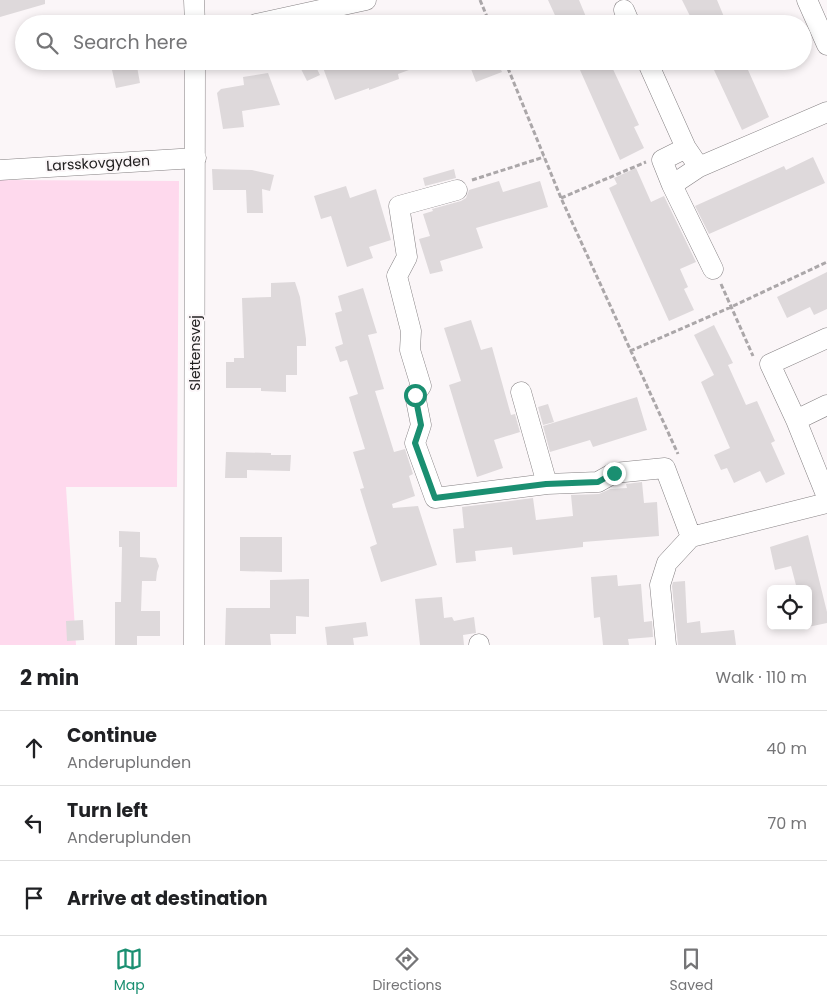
<!DOCTYPE html>
<html lang="en">
<head>
<meta charset="utf-8">
<style>
  body { margin:0; font-family:Poppins,sans-serif; background:#f6f6f6; color:#202124 }
  .controls { position:absolute; right:15px; bottom:15px; display:grid; overflow:hidden; border-radius:8px; box-shadow:0 2px 8px #0003 }
  .controls button { width:45px; height:45px; display:grid; place-items:center; padding:0; border:0; border-bottom:1px solid #e0e0e0; background:#fff; color:#202124; font:25px sans-serif }
  .stop { position:absolute; width:15px; height:15px; margin:-11px; border:4px solid #1a8f71; border-radius:50%; background:#fff }
  .stop.end { background:#1a8f71; border-color:#fff; box-shadow:0 1px 5px #0008 }
  .list { margin:0; padding:0; list-style:none }
  h2 { display:flex; justify-content:space-between; align-items:center; height:65px; margin:0; padding:0 20px; font-size:21px }
  h2 small { font-size:16px; font-weight:400; color:#757577 }
  .list li { display:grid; grid-template-columns:32px 1fr auto; gap:15px; align-items:center; box-sizing:border-box; height:75px; padding:0 20px; border-top:1px solid #e0e0e0 }
  .list b { display:block; font-size:19px; white-space:nowrap }
  .list p { margin:0; font-size:16px; white-space:nowrap; color:#757577 }
  .list em { font-size:16px; font-style:normal; color:#757577 }
  .icon { flex:none; width:28px; height:28px; fill:none; stroke:currentColor; stroke-width:2; stroke-linecap:round; stroke-linejoin:round }
  .map { position:relative; flex:none; width:827px; height:645px; overflow:hidden }
  .search { position:absolute; background:#fff; box-shadow:0 2px 8px #0003; left:15px; right:15px; top:15px; height:55px; display:flex; align-items:center; gap:12px; box-sizing:border-box; padding:0 18px; border-radius:28px; color:#757577; font-size:19px }
  .sheet { height:290px; background:#fff }
  nav { display:flex; justify-content:space-around; align-items:center; box-sizing:border-box; height:70px; border-top:1px solid #e0e0e0; background:#fff; font-size:14px; color:#757577 }
  nav a { display:grid; justify-items:center; gap:2px }
  nav .on { color:#1a8f71 }
  .map>svg:first-child { display:block }
  .grass { fill:#fed9ed }
  .building { fill:#ded9db }
  .lines { fill:none; stroke-linecap:round; stroke-linejoin:round }
  .minor-casing { stroke:#858183; stroke-width:21 }
  .path { stroke:#aba7a9; stroke-width:3; stroke-dasharray:5 2.5; stroke-linecap:butt }
  .minor { stroke:#fff; stroke-width:20 }
  .route { stroke:#1a8f71; stroke-width:6 }
  .labels { text-anchor:middle; dominant-baseline:central; stroke-width:4; stroke-linejoin:round; paint-order:stroke }
  .street-label { font-size:14px; fill:#222021; stroke:#fbf6f8 }
</style>
</head>
<body>
<div class="map">
<svg width="827" height="645" viewBox="0 0 827 645">
  <rect width="100%" height="100%" fill="#fbf6f8"/>
  <path class="grass" d="M 0,180 L 179,181 L 177,487 L 66,487 L 76,645 L 0,645 Z"/>
  <path class="building" d="M 0,0 L 45,0 L 45,4 L 0,17 Z
    M 548,0 L 579,0 L 589,24 L 559,24 Z
    M 682,0 L 717,0 L 727,24 L 694,24 Z
    M 110,61 L 136,61 L 140,83 L 116,88 Z
    M 297,61 L 313,61 L 320,75 L 307,81 Z
    M 330,61 L 428,61 L 428,63 L 398,74 L 399,79 L 369,90 L 369,88 L 335,100 L 322,65 Z
    M 468,61 L 497,61 L 502,72 L 476,82 Z
    M 576,61 L 606,61 L 609,68 L 612,67 L 639,125 L 634,127 L 644,148 L 620,160 Z
    M 715,61 L 744,61 L 769,117 L 742,130 L 714,70 L 718,68 Z
    M 268,73 L 280,105 L 242,111 L 244,127 L 223,129 L 217,93 L 221,89 L 244,85 L 243,77 Z
    M 813,157 L 825,183 L 709,234 L 695,206 L 784,166 L 786,170 Z
    M 636,168 L 651,202 L 664,196 L 696,262 L 680,269 L 688,287 L 684,289 L 694,310 L 669,321 L 609,188 L 617,184 L 614,178 Z
    M 212,169 L 252,170 L 274,175 L 270,191 L 262,189 L 263,213 L 247,213 L 246,190 L 213,190 Z
    M 454,169 L 456,178 L 425,186 L 423,178 Z
    M 499,181 L 503,192 L 540,181 L 548,207 L 476,228 L 483,248 L 440,261 L 443,271 L 430,274 L 419,239 L 430,236 L 423,214 L 433,211 L 432,209 L 461,201 L 466,198 L 469,190 Z
    M 346,186 L 350,198 L 376,189 L 391,240 L 369,247 L 373,258 L 347,267 L 331,216 L 321,219 L 314,196 Z
    M 827,272 L 827,309 L 814,315 L 810,307 L 787,318 L 777,297 Z
    M 295,282 L 300,297 L 306,339 L 306,346 L 297,346 L 297,375 L 286,375 L 286,392 L 261,391 L 261,388 L 226,388 L 226,362 L 234,362 L 234,358 L 244,358 L 242,298 L 271,297 L 271,283 Z
    M 363,288 L 377,333 L 368,335 L 384,389 L 375,391 L 394,452 L 405,449 L 413,474 L 409,476 L 415,496 L 392,504 L 393,508 L 418,506 L 437,565 L 381,582 L 370,547 L 377,544 L 360,489 L 364,488 L 353,452 L 365,449 L 349,397 L 358,394 L 347,360 L 340,362 L 335,347 L 343,344 L 335,313 L 342,311 L 338,296 Z
    M 471,320 L 481,350 L 492,347 L 511,415 L 515,414 L 520,432 L 494,440 L 503,468 L 477,477 L 449,385 L 461,381 L 444,328 Z
    M 714,325 L 733,363 L 728,365 L 746,405 L 757,401 L 775,441 L 771,443 L 785,474 L 766,483 L 760,471 L 734,483 L 727,468 L 721,470 L 714,455 L 730,448 L 701,382 L 714,375 L 694,335 Z
    M 637,397 L 647,430 L 593,447 L 590,440 L 550,452 L 543,426 Z
    M 548,404 L 554,422 L 543,425 L 538,407 Z
    M 226,452 L 271,453 L 271,455 L 291,455 L 290,471 L 247,470 L 247,478 L 225,478 Z
    M 642,482 L 644,503 L 657,502 L 659,536 L 583,542 L 583,547 L 513,555 L 512,547 L 475,551 L 476,561 L 456,563 L 453,529 L 464,528 L 462,507 L 533,498 L 536,520 L 573,516 L 571,495 L 599,494 L 610,489 L 627,488 L 626,484 Z
    M 119,531 L 140,532 L 140,557 L 156,558 L 159,566 L 157,572 L 156,581 L 142,581 L 141,611 L 160,611 L 160,636 L 137,636 L 137,645 L 115,645 L 115,602 L 121,602 L 122,547 L 119,547 Z
    M 808,535 L 827,612 L 827,623 L 808,627 L 808,589 L 797,589 L 791,566 L 775,570 L 770,547 Z
    M 240,537 L 282,537 L 282,572 L 240,571 Z
    M 617,575 L 618,586 L 641,584 L 644,622 L 652,621 L 653,637 L 628,639 L 629,645 L 603,645 L 600,617 L 594,618 L 591,577 Z
    M 309,579 L 309,617 L 296,616 L 296,634 L 270,634 L 271,645 L 225,645 L 226,608 L 270,608 L 270,580 Z
    M 685,581 L 687,623 L 700,621 L 701,633 L 734,630 L 736,645 L 678,645 L 672,586 L 673,582 Z
    M 442,597 L 444,618 L 452,617 L 454,621 L 474,617 L 476,633 L 463,635 L 464,645 L 420,645 L 415,599 Z
    M 83,620 L 84,640 L 67,641 L 66,621 Z
    M 366,622 L 368,636 L 353,638 L 354,645 L 327,645 L 325,627 Z"/>
  <g class="lines">
    <defs>
      <path id="minor" d="M 194,0 L 195,24
        M 807,0 L 827,45
        M 624,10 L 630,24
        M 256,24 L 366,0
        M 647,61 L 686,148
        M 699,167 L 686,148 L 662,160 L 672,185 L 699,167 L 827,112
        M 0,170 L 196,158
        M 672,185 L 713,269
        M 457,190 L 399,206 L 407,257 L 397,276 L 411,331 L 410,350 L 421,386 L 415,395 L 421,425 L 415,443 L 435,498 L 547,484 L 598,482 L 614,473 L 665,468 L 691,537
        M 827,338 L 770,364 L 796,420 L 827,497
        M 521,392 L 547,484
        M 796,420 L 827,405
        M 691,537 L 827,503
        M 479,644 L 479,645
        M 194,645 L 195,61
        M 666,645 L 660,585 L 667,563 L 691,537"/>
    </defs>
    <use href="#minor" class="minor-casing"/>
    <path class="path" d="M 480,0 L 490,24
      M 505,61 L 561,198 L 678,454
      M 472,180 L 544,157
      M 561,198 L 646,162
      M 721,284 L 753,356
      M 630,351 L 731,307 L 827,262"/>
    <use href="#minor" class="minor"/>
  </g>
  <g class="lines">
    <path class="route" d="M 415,395 L 421,425 L 415,443 L 435,498 L 546,484 L 598,482 L 614,473"/>
  </g>
  <g class="labels">
    <g class="street-label">
      <text transform="translate(98 163) rotate(-3)">Larsskovgyden</text>
      <text transform="translate(195 353) rotate(-90)">Slettensvej</text>
    </g>
  </g>
</svg>
<div class="controls">
<button><svg class="icon" aria-label="locate" viewBox="0 0 24 24"><circle cx="12" cy="12" r="6"/><path d="M12 2v4M12 18v4M2 12h4M18 12h4"/></svg></button>
</div>
<div class="stop" style="left:415px;top:395px"></div>
<div class="stop end" style="left:614px;top:473px"></div>
<div class="search"><svg class="icon" aria-label="search" viewBox="0 0 24 24"><circle cx="10" cy="10" r="6"/><path d="M15 15l6 6"/></svg>Search here</div>
</div>
<section class="sheet">
<h2>2 min<small>Walk · 110 m</small></h2>
<ul class="list">
<li><svg class="icon" aria-label="ahead" viewBox="0 0 24 24"><path d="M12 20V5M6 11l6-6 6 6"/></svg><div><b>Continue</b><p>Anderuplunden</p></div><em>40 m</em></li>
<li><svg class="icon" aria-label="left" viewBox="0 0 24 24"><path d="M17 20v-9H6M10 6l-5 5 5 5"/></svg><div><b>Turn left</b><p>Anderuplunden</p></div><em>70 m</em></li>
<li><svg class="icon" aria-label="arrive" viewBox="0 0 24 24"><path d="M6 21V4h12l-3 4 3 4H6"/></svg><div><b>Arrive at destination</b></div></li>
</ul>
</section>
<nav>
<a class="on"><svg class="icon" aria-label="map" viewBox="0 0 24 24"><path d="M3 6l6-2 6 2 6-2v14l-6 2-6-2-6 2zM9 4v14M15 6v14"/></svg>Map</a>
<a><svg class="icon" aria-label="directions" viewBox="0 0 24 24"><path d="M12 3l9 9-9 9-9-9zM9 14v-3h6M13 9l2 2-2 2"/></svg>Directions</a>
<a><svg class="icon" aria-label="saved" viewBox="0 0 24 24"><path d="M7 4h10v16l-5-4-5 4z"/></svg>Saved</a>
</nav>
</body>
</html>
